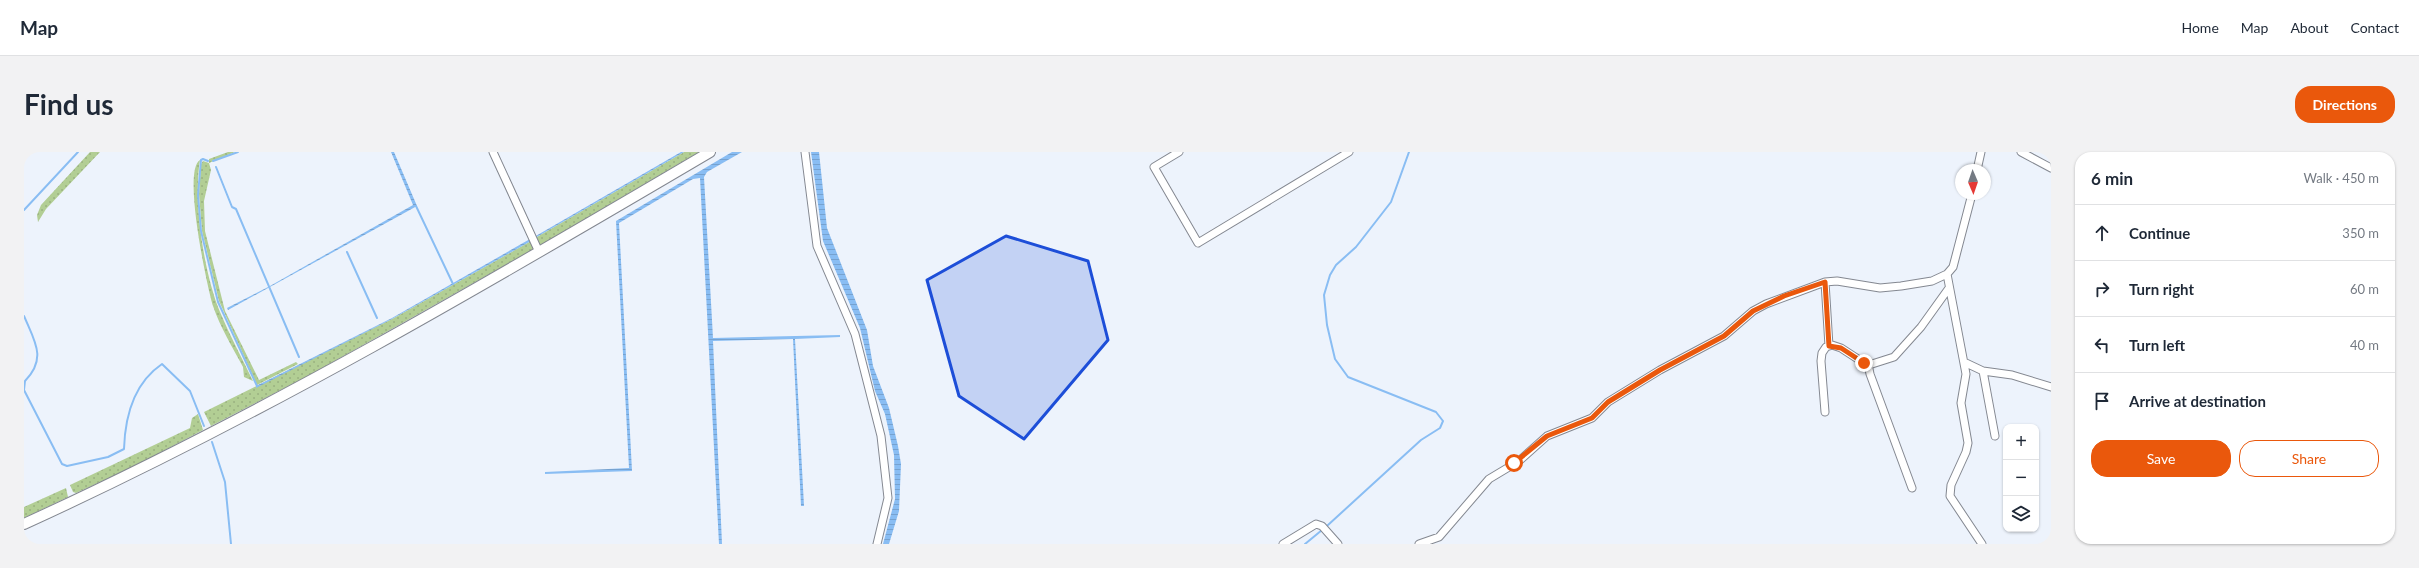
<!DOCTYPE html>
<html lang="en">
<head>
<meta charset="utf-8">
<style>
  body { margin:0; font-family:Lato,sans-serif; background:#f2f2f3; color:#1f2937 }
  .controls { position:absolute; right:12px; bottom:12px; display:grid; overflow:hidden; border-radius:8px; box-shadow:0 1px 3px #0004 }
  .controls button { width:36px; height:36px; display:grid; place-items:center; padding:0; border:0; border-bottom:1px solid #e0e1e3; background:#fff; color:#1f2937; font:20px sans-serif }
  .compass { position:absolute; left:1931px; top:12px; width:36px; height:36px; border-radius:50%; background:#fff; box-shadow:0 1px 3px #0004; rotate:178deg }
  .stop { position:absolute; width:12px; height:12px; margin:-9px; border:3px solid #ea580c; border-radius:50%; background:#fff }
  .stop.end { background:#ea580c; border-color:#fff; box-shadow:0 1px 4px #0008 }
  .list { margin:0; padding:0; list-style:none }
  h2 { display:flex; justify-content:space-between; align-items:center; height:52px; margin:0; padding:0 16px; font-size:17px }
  h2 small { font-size:13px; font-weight:400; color:#747a83 }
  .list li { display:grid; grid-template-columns:26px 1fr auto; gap:12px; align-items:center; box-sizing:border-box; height:56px; padding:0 16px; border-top:1px solid #e0e1e3 }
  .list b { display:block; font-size:15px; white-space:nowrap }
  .list em { font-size:13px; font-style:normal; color:#747a83 }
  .actions { display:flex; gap:8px; padding:12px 16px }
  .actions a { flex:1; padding:9px 0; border:1px solid #ea580c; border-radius:16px; text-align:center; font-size:14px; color:#ea580c }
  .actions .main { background:#ea580c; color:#fff }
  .icon { flex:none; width:22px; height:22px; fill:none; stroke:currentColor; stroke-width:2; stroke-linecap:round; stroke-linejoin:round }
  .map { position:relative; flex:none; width:2027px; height:392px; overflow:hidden; border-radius:16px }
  header { display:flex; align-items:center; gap:24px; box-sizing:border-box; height:56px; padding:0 20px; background:#fff; border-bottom:1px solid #e0e1e3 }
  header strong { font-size:19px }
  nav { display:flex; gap:22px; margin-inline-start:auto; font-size:14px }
  .intro { display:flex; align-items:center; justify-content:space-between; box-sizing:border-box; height:96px; padding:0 24px }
  h1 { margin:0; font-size:28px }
  .button { padding:10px 18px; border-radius:16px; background:#ea580c; color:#fff; font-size:14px; font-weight:700 }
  main { display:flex; gap:24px; padding:0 24px }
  aside { flex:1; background:#fff; border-radius:16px; box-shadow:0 1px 3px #0004 }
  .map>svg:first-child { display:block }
  .grass { fill:url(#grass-dots) }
  .water { fill:url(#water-rules) }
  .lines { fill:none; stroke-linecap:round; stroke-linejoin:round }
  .stream { stroke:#89bdf3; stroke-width:2 }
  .street-casing { stroke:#848891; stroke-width:9 }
  .secondary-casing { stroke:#848891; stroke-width:12 }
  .street { stroke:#fff; stroke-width:7 }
  .secondary { stroke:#fff; stroke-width:10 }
  .route { stroke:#ea580c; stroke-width:5 }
  .marked { fill:#1d4ed8; fill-opacity:0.2; stroke:#1d4ed8; stroke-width:3; stroke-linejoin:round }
</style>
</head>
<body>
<header>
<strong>Map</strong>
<nav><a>Home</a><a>Map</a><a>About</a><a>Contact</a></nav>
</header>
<div class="intro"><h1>Find us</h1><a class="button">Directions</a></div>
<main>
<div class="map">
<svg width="2027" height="392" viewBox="0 0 2027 392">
  <defs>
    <pattern id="grass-dots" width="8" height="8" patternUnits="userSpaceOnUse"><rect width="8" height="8" fill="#b2ce94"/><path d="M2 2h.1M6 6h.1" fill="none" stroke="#99b180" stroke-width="1.8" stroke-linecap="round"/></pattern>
    <pattern id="water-rules" width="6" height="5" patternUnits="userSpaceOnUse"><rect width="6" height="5" fill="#89bdf3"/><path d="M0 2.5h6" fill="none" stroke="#76a2d0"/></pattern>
  </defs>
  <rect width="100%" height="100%" fill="#edf3fc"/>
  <path class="grass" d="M 66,0 L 76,0 L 22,57 L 14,70 L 13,63 L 17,53 Z
    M 204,0 L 211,0 L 185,11 L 187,18 L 180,49 L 181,79 L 201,159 L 235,228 L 272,210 L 274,212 L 233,233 L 195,149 L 178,79 L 175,42 L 177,12 L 179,9 L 185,11 L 185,7 Z
    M 660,0 L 675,0 L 517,93 L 514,92 L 511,86 Z
    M 176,8 C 169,49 180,122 196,160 C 206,184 218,206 229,229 L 220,225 L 219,215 C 209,196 196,175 189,154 C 183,134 158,18 176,8 Z
    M 507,89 L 510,97 L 284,224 L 187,274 L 180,260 L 368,167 Z
    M 174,262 L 179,278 L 107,316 L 52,341 L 49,340 L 46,333 L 166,276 L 168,266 Z
    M 42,336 L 44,345 L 0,366 L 0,355 Z"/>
  <path class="water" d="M 367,0 L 370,0 L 393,54 L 204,158 L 203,156 L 246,134 L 389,53 Z
    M 657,0 L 660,0 L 511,86 L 510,85 Z
    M 708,0 L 718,0 L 683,20 L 680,25 L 689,186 L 816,183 L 816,185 L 771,187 L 780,354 L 777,354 L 769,187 L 689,189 L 698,392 L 695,392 L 676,26 L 669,27 L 595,71 L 608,319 L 521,322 L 521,320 L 605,316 L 592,69 Z
    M 787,0 L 795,0 L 803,76 L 843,178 L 849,214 L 865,256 L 874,294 L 877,312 L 875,359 L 865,392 L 859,392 L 871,347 L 870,303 L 861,262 L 851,239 L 836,176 L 799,89 Z
    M 506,87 L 507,89 L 368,167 L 232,236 L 232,234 L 368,166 Z"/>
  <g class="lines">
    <path class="stream" d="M 184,9 L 179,7 L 177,8 L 174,43 L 177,79 L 194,150 L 233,234
      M 189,9 L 214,0
      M 192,15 L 208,55 L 212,57 L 275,205
      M 392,54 L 429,132
      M 0,58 L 54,0
      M 323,100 L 353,166
      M 0,164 C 11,190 23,206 1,229 L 0,238 L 38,312 L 43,314 L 84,305 L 100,297 C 101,265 110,231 138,212 L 166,239 L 180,274
      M 188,290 L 201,330 L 207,392
      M 1304,373 L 1397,288 L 1416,276 L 1419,269 L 1412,260 L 1324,225 L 1311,207 L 1303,173 L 1300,143 L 1306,123 L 1312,113 L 1332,95 L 1367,50 L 1385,0
      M 1281,392 L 1298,378"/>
    <defs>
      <path id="street" d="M 469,0 L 515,100
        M 781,0 L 793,94 L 831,182 L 857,284 L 864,346 L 853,392
        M 1155,0 L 1130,15 L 1174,91 L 1325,0
        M 1997,0 L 2027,16
        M 1953,18 L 1957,0
        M 1923,122 L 1942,222 L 1937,251 L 1944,291 L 1942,300 L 1927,333 L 1926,344 L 1958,392
        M 1801,130 L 1805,194
        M 1942,211 L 1959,219 L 1988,223 L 2027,235
        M 1844,212 L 1846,222 L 1888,336
        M 1959,219 L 1971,284
        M 1801,260 L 1797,209 L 1798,201 L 1802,195 L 1808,193 L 1817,196 L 1840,211 L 1848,212 L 1870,205 L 1897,175 L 1925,136
        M 1259,392 L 1292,372 L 1298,374 L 1314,392
        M 1395,392 L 1415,385 L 1465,327 L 1495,309 L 1523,284 L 1568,266 L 1584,250 L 1636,218 L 1700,184 L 1729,159 L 1742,152 L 1801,130 L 1813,129 L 1856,136 L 1877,134 L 1908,129 L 1923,122 L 1929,115 L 1948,42"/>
      <path id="secondary" d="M 0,372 C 237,264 462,132 686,0"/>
    </defs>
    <use href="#street" class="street-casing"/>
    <use href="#secondary" class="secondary-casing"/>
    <use href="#street" class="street"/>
    <use href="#secondary" class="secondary"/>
  </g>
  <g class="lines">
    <path class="route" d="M 1490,311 L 1523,284 L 1568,266 L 1584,250 L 1636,218 L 1700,184 L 1729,159 L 1760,144 L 1801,130 L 1805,194 L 1817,196 L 1840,211"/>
  </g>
  <path class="marked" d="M 982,84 L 1064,109 L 1084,188 L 1000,287 L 935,244 L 903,128 Z"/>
</svg>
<div class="controls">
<button>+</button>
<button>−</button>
<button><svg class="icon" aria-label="layers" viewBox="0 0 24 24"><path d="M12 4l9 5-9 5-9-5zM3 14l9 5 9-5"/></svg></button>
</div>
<svg class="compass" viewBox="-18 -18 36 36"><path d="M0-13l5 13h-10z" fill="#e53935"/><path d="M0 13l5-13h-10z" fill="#747a83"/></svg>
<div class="stop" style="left:1490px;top:311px"></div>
<div class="stop end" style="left:1840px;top:211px"></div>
</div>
<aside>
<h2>6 min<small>Walk · 450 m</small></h2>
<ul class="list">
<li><svg class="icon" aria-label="ahead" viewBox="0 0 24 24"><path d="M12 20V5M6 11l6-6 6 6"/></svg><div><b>Continue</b></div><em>350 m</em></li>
<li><svg class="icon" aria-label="right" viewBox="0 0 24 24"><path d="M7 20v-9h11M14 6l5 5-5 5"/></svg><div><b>Turn right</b></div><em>60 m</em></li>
<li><svg class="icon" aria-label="left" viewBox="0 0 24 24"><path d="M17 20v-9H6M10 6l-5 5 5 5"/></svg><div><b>Turn left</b></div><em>40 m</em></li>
<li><svg class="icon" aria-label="arrive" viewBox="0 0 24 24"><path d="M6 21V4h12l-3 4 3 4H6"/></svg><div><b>Arrive at destination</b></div></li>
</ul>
<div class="actions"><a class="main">Save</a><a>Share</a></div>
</aside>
</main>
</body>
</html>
